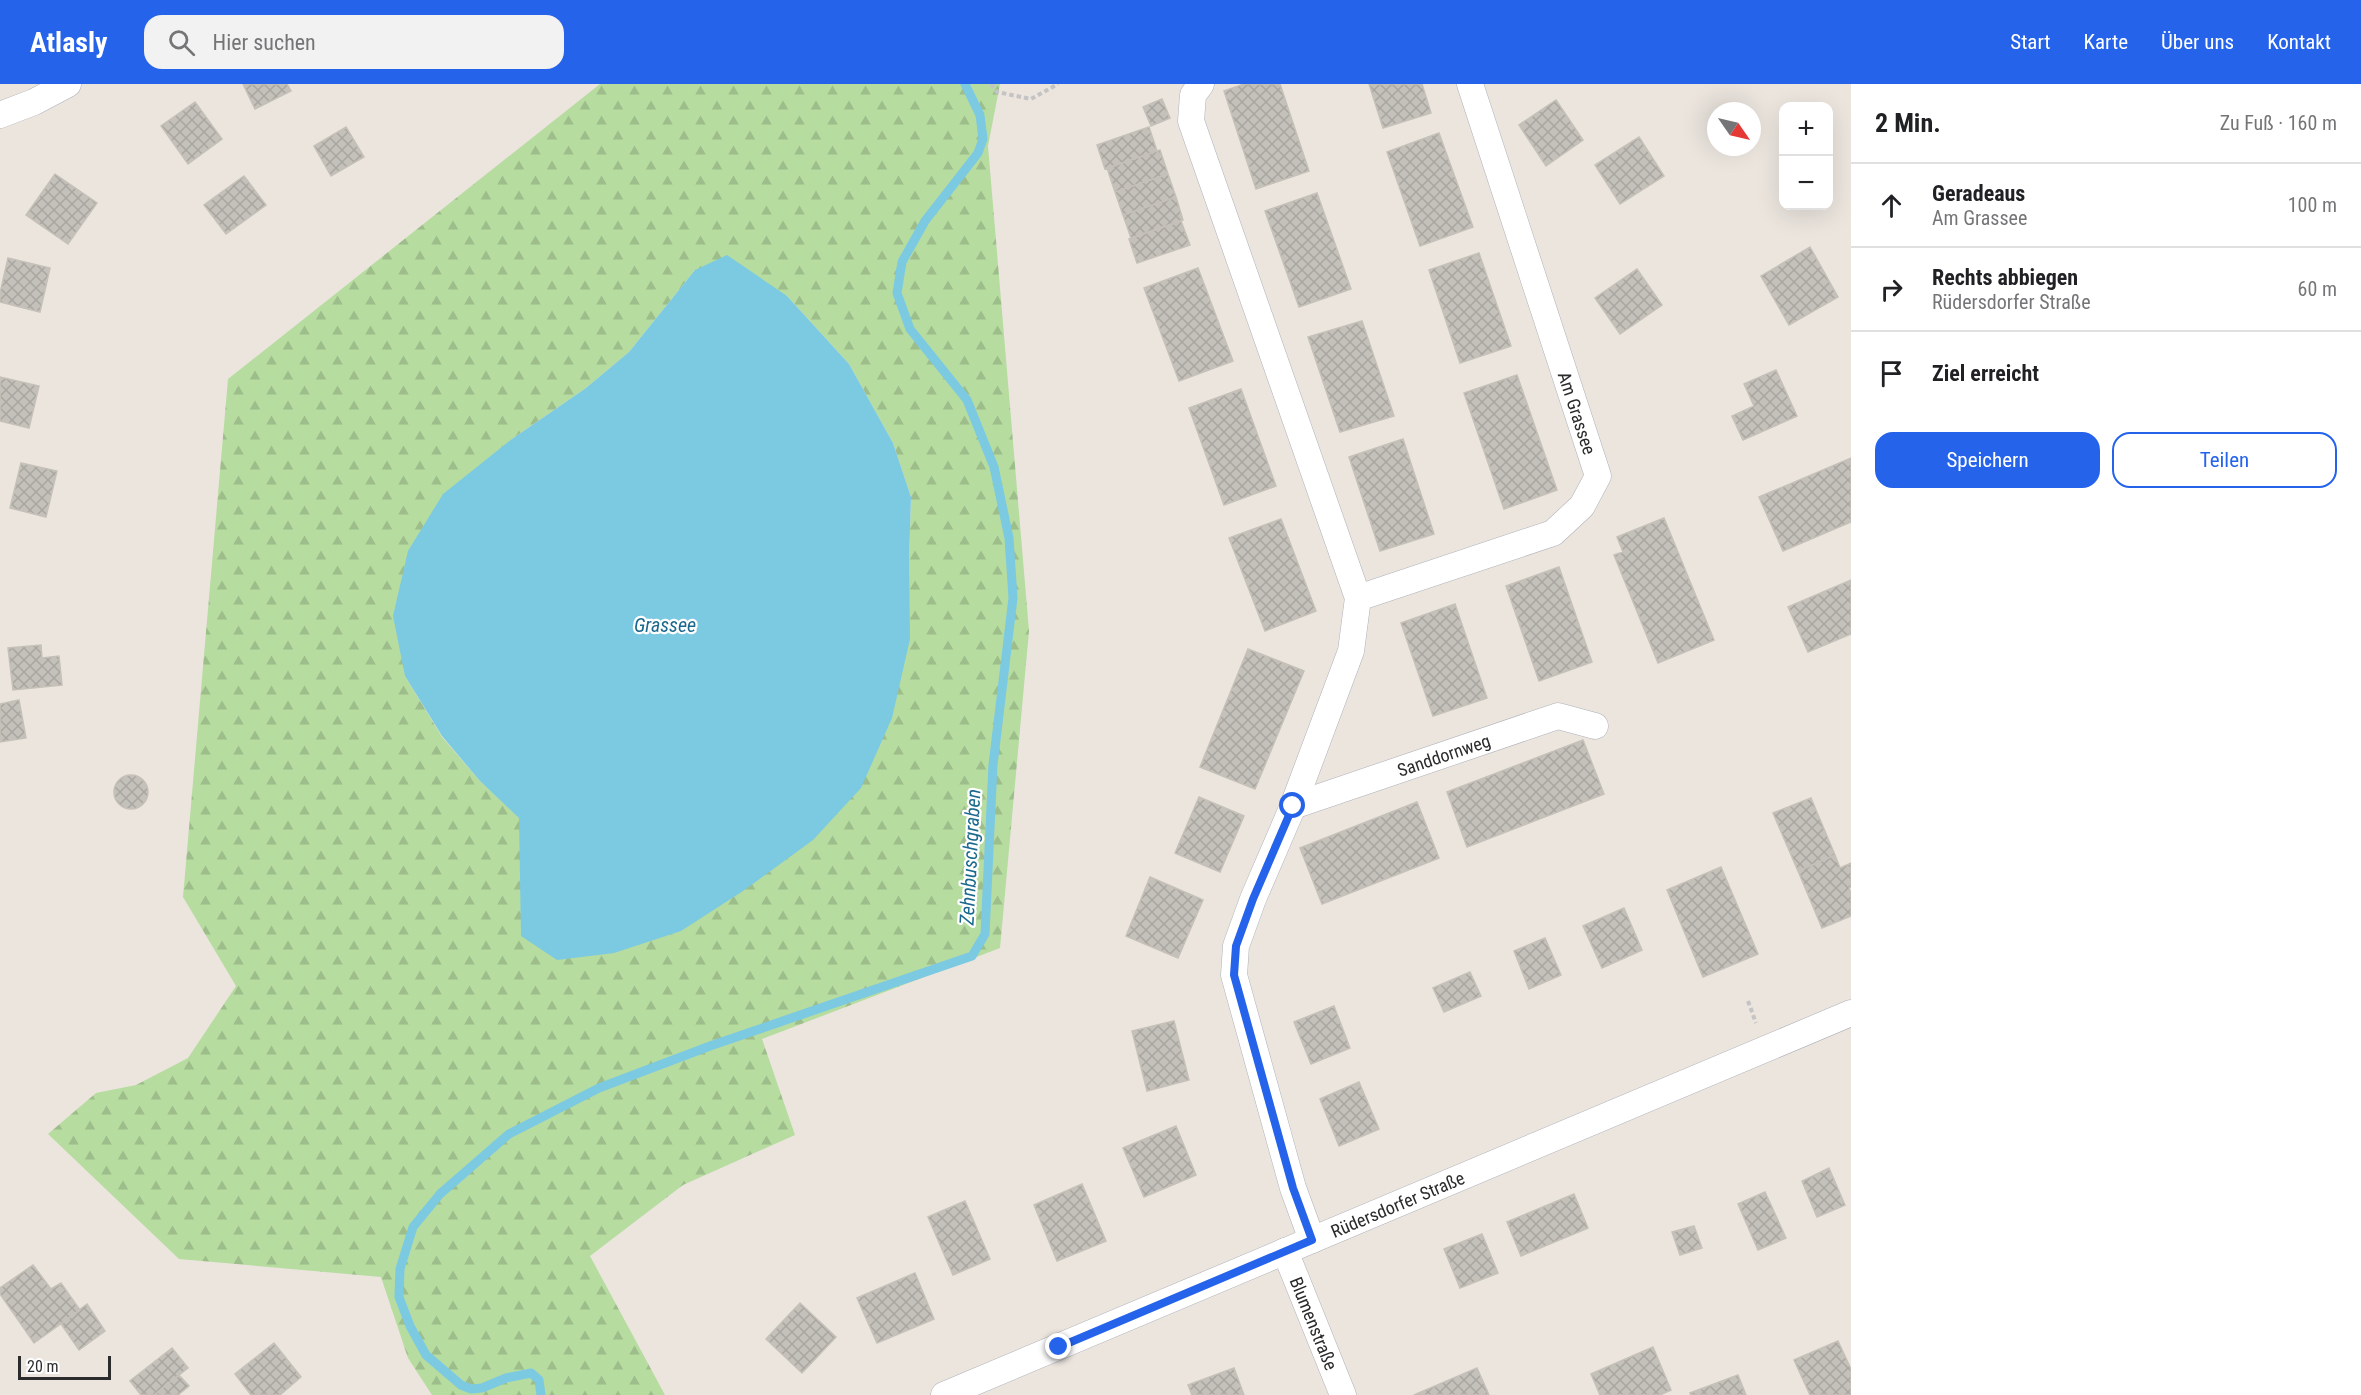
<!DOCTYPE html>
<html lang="de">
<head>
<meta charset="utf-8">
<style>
  body { margin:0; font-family:"Roboto Condensed",sans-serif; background:#f2f2f2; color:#202124 }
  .controls { position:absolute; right:18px; top:18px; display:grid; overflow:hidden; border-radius:12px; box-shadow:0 6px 24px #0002 }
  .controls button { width:54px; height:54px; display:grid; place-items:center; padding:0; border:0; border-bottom:2px solid #e0e0e0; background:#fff; color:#202124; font:30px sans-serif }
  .compass { position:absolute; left:1707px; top:18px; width:54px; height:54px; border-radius:50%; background:#fff; box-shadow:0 6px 24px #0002; rotate:124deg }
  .scale { position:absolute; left:18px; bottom:15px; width:93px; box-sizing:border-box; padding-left:6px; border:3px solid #2b2b2b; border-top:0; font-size:16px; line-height:21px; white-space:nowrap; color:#2b2b2b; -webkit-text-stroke:4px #fff; paint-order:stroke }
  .stop { position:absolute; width:18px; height:18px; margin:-14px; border:4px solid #2563eb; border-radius:50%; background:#fff }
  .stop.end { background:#2563eb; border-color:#fff; box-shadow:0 2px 6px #0008 }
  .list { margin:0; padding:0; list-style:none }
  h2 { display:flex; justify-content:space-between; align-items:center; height:78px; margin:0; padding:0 24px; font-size:26px }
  h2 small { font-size:20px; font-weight:400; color:#757577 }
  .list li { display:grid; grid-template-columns:39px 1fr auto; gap:18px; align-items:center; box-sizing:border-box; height:84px; padding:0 24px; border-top:2px solid #e0e0e0 }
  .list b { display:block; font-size:22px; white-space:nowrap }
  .list p { margin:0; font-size:20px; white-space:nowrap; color:#757577 }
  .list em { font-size:20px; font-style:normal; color:#757577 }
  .actions { display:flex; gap:12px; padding:18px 24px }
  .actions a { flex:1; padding:14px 0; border:2px solid #2563eb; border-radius:18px; text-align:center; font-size:21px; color:#2563eb }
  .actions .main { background:#2563eb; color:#fff }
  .icon { flex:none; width:33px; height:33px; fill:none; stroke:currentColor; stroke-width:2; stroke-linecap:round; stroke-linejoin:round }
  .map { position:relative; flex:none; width:1851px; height:1311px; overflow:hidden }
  header { display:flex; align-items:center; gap:36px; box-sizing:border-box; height:84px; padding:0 30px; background:#2563eb; color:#fff }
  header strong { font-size:28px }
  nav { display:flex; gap:33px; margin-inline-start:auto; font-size:21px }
  .search { width:420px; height:54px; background:#f2f2f2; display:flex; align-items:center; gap:15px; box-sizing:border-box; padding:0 21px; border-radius:18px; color:#757577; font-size:22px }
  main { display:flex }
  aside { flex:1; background:#fff }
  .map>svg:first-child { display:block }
  .forest { fill:url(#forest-firs); fill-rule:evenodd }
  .water { fill:#7cc9e2 }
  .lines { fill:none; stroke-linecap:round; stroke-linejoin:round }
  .stream { stroke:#7cc9e2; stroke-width:9 }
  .building { fill:url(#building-cross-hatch); stroke:#c6c1b8; stroke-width:1.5 }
  .minor-casing { stroke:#afb1ba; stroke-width:27 }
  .path { stroke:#c4c4c4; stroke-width:4; stroke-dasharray:4.5 3; stroke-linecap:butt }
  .minor { stroke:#fff; stroke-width:26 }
  .route { stroke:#2563eb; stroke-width:8 }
  .labels { text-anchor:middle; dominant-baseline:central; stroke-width:4.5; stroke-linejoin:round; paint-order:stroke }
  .street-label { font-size:18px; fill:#2b2b2b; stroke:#fff }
  .water-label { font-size:20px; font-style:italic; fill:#1b698e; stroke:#fff }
</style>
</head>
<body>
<header>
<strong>Atlasly</strong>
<div class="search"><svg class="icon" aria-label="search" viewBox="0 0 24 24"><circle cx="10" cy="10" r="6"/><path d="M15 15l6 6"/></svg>Hier suchen</div>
<nav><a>Start</a><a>Karte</a><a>Über uns</a><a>Kontakt</a></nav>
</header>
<main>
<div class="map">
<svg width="1851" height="1311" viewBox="0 0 1851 1311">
  <defs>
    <pattern id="forest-firs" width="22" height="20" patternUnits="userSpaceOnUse" patternTransform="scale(1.5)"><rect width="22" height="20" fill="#b6dca0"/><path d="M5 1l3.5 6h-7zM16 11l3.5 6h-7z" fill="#9dbd8a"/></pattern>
    <pattern id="building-cross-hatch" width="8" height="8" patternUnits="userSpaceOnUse" patternTransform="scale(1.5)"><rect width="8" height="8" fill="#c4c0ba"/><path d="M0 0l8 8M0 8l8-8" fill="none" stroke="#a9a5a0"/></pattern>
  </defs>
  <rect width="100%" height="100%" fill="#ebe5de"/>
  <path class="forest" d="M 600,0 L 1000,0 L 988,62 L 1029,547 L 1000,864 L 762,955 L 795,1051 L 683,1101 L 590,1172 L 665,1311 L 432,1311 L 408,1274 L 381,1193 L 179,1175 L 48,1050 L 96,1009 L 136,1001 L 188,974 L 236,902 L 183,813 L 228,295 ZM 695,186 L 787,212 L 849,280 L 893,359 L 911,413 L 909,479 L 521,780 L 520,734 L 480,697 L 442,653 L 405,592 L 512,355 L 586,304 L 629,268 Z"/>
  <path class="water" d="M 727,171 L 787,212 L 849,280 L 893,359 L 911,413 L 909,479 L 910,555 L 892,634 L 861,704 L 813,756 L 743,807 L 681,847 L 614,869 L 557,876 L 521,852 L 519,734 L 480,697 L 442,652 L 405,592 L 393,532 L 408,467 L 443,410 L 512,355 L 586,304 L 629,268 L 695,186 Z"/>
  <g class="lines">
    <path class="stream" d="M 541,1311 L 539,1296 L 531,1289 L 506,1294 L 482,1304 L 471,1305 L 461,1301 L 426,1271 L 410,1242 L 399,1213 L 400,1185 L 413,1143 L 440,1110 L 509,1050 L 599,1004 L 710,962 L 972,872 L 985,850 L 993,681 L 1013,514 L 1009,454 L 994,383 L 967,316 L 910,245 L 897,209 L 902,178 L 925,137 L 978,69 L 983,55 L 980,31 L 965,0"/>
  </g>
  <path class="building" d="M 243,0 L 287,0 L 291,7 L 255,25 Z
    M 1244,0 L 1280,0 L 1309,87 L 1256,105 L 1224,7 Z
    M 1369,0 L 1422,0 L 1431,29 L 1383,44 Z
    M 1162,15 L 1170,34 L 1151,42 L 1143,23 Z
    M 1556,16 L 1583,56 L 1546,82 L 1519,41 Z
    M 195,18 L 222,55 L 188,80 L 161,42 Z
    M 346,43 L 364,73 L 331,92 L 314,62 Z
    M 1149,43 L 1157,67 L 1105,85 L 1097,61 Z
    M 1439,49 L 1473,143 L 1420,162 L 1387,68 Z
    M 1639,53 L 1664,92 L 1620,120 L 1595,81 Z
    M 1160,66 L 1168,90 L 1115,108 L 1107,84 Z
    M 55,90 L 97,119 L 68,160 L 26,131 Z
    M 1168,90 L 1176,113 L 1123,131 L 1115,108 Z
    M 244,92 L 266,121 L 226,150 L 204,121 Z
    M 1317,109 L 1351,205 L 1299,223 L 1265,127 Z
    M 1176,113 L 1183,136 L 1131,154 L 1123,131 Z
    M 1181,137 L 1190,161 L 1137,179 L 1129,155 Z
    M 1810,163 L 1838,213 L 1789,241 L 1761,192 Z
    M 1479,169 L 1511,262 L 1460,279 L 1429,186 Z
    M 8,174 L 50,184 L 40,228 L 0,218 L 0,209 Z
    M 1198,184 L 1233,277 L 1179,297 L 1144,204 Z
    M 1637,185 L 1662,221 L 1620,250 L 1595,214 Z
    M 1362,237 L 1394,332 L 1340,348 L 1308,253 Z
    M 1776,286 L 1797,332 L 1743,356 L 1732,332 L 1754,322 L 1744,300 Z
    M 1517,291 L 1557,406 L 1504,425 L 1464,309 Z
    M 0,293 L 39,302 L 29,344 L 0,337 Z
    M 1241,305 L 1276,402 L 1224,421 L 1189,324 Z
    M 1403,355 L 1434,450 L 1380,467 L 1349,373 Z
    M 1851,374 L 1851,438 L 1783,467 L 1759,413 Z
    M 21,379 L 57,387 L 46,433 L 10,424 Z
    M 1664,434 L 1714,556 L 1658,579 L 1614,471 L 1623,468 L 1617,453 Z
    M 1281,435 L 1316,527 L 1265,547 L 1229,454 Z
    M 1559,483 L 1592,578 L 1539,597 L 1506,502 Z
    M 1851,496 L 1851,550 L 1808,568 L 1788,523 Z
    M 1455,520 L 1487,614 L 1433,632 L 1401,539 Z
    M 41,561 L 42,574 L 59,572 L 62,601 L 13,606 L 8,564 Z
    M 1248,565 L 1304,587 L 1255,705 L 1200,683 Z
    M 19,616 L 26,654 L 0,658 L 0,620 Z
    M 1583,656 L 1604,710 L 1467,763 L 1447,708 Z
    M114 708a17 17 0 1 1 34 0a17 17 0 1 1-34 0Z
    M 1199,713 L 1244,732 L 1220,788 L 1175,769 Z
    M 1811,714 L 1835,771 L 1798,787 L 1773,729 Z
    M 1417,718 L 1439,774 L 1322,820 L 1300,764 Z
    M 1835,771 L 1840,784 L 1851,779 L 1851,803 L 1849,804 L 1851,809 L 1851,832 L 1822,844 L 1798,787 Z
    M 1721,783 L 1758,870 L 1703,893 L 1667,806 Z
    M 1150,793 L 1203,816 L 1178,874 L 1126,852 Z
    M 1624,824 L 1642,866 L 1602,884 L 1583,842 Z
    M 1545,854 L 1561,891 L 1529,905 L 1514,867 Z
    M 1470,888 L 1481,912 L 1444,928 L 1433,904 Z
    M 1334,922 L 1350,964 L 1311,980 L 1294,938 Z
    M 1174,937 L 1189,996 L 1147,1007 L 1132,947 Z
    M 1359,998 L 1379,1045 L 1339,1062 L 1320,1015 Z
    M 1176,1042 L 1196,1091 L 1144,1113 L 1123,1064 Z
    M 1829,1084 L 1845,1121 L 1817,1133 L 1802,1097 Z
    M 1082,1100 L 1106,1157 L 1057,1177 L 1034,1121 Z
    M 1765,1108 L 1786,1154 L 1758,1166 L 1738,1120 Z
    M 1574,1110 L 1588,1144 L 1521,1172 L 1507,1138 Z
    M 965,1117 L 990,1175 L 953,1191 L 928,1133 Z
    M 1694,1142 L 1702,1164 L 1680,1171 L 1672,1148 Z
    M 1482,1150 L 1498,1189 L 1460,1204 L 1444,1165 Z
    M 33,1181 L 51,1205 L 61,1199 L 80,1226 L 34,1259 L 0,1210 L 0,1204 Z
    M 915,1189 L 934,1235 L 877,1259 L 857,1214 Z
    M 800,1219 L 836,1253 L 802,1289 L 766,1255 Z
    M 87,1220 L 105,1247 L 79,1266 L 61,1240 Z
    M 1838,1257 L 1851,1285 L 1851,1311 L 1810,1311 L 1794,1276 Z
    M 274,1259 L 301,1293 L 280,1311 L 251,1311 L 235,1290 Z
    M 1653,1263 L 1671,1306 L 1660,1311 L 1600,1311 L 1591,1290 Z
    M 172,1264 L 188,1284 L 154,1311 L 141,1311 L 130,1297 Z
    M 1234,1284 L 1244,1311 L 1192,1311 L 1188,1301 Z
    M 1477,1284 L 1489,1311 L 1414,1311 Z
    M 179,1291 L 189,1302 L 178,1311 L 154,1311 Z
    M 1738,1291 L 1746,1311 L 1691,1311 L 1690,1309 Z"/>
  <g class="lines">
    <defs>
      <g id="minor">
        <path d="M 1201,0 L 1193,11 L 1191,37 L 1358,514 L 1351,567 L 1293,722 L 1253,815 L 1236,862 L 1234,891 L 1293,1104 L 1312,1156"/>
        <path d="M 0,31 L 34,18 L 68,0"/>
        <path d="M 1358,514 L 1553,449 L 1582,422 L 1598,392 L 1470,0"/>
        <path id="s1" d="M 1293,722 L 1558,632 L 1595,642"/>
        <path id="s2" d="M 1285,1167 L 1343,1311"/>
        <path id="s3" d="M 944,1311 L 1851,929"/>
      </g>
    </defs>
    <use href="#minor" class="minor-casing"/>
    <path class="path" d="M 991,0 L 997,8 L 1031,15 L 1058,0
      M 1748,917 L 1756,939"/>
    <use href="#minor" class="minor"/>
  </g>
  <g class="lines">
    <path class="route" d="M 1059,1263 L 1312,1156 L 1293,1104 L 1234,891 L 1236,862 L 1253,815 L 1293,722"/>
  </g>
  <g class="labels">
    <g class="street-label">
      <text transform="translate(1577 329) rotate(72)">Am Grassee</text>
      <text stroke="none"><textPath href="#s1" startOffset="159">Sanddornweg</textPath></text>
      <text stroke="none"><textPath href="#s3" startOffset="492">Rüdersdorfer Straße</textPath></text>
      <text stroke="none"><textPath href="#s2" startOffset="78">Blumenstraße</textPath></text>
    </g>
    <g class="water-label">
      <text x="665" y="541">Grassee</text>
      <text transform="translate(970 773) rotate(-87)">Zehnbuschgraben</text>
    </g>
  </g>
</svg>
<div class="controls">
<button>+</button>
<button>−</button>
</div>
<svg class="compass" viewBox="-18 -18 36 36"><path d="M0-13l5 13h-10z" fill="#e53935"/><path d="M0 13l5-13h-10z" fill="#757577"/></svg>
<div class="scale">20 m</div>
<div class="stop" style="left:1293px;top:722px"></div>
<div class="stop end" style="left:1059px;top:1263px"></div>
</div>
<aside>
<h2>2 Min.<small>Zu Fuß · 160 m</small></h2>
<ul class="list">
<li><svg class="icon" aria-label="ahead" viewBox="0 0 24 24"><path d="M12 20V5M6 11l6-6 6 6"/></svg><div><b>Geradeaus</b><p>Am Grassee</p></div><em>100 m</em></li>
<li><svg class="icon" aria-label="right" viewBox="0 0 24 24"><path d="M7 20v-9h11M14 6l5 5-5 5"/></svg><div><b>Rechts abbiegen</b><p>Rüdersdorfer Straße</p></div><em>60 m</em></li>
<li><svg class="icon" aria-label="arrive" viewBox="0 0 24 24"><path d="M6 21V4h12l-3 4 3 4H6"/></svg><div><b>Ziel erreicht</b></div></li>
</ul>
<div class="actions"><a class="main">Speichern</a><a>Teilen</a></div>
</aside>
</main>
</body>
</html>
